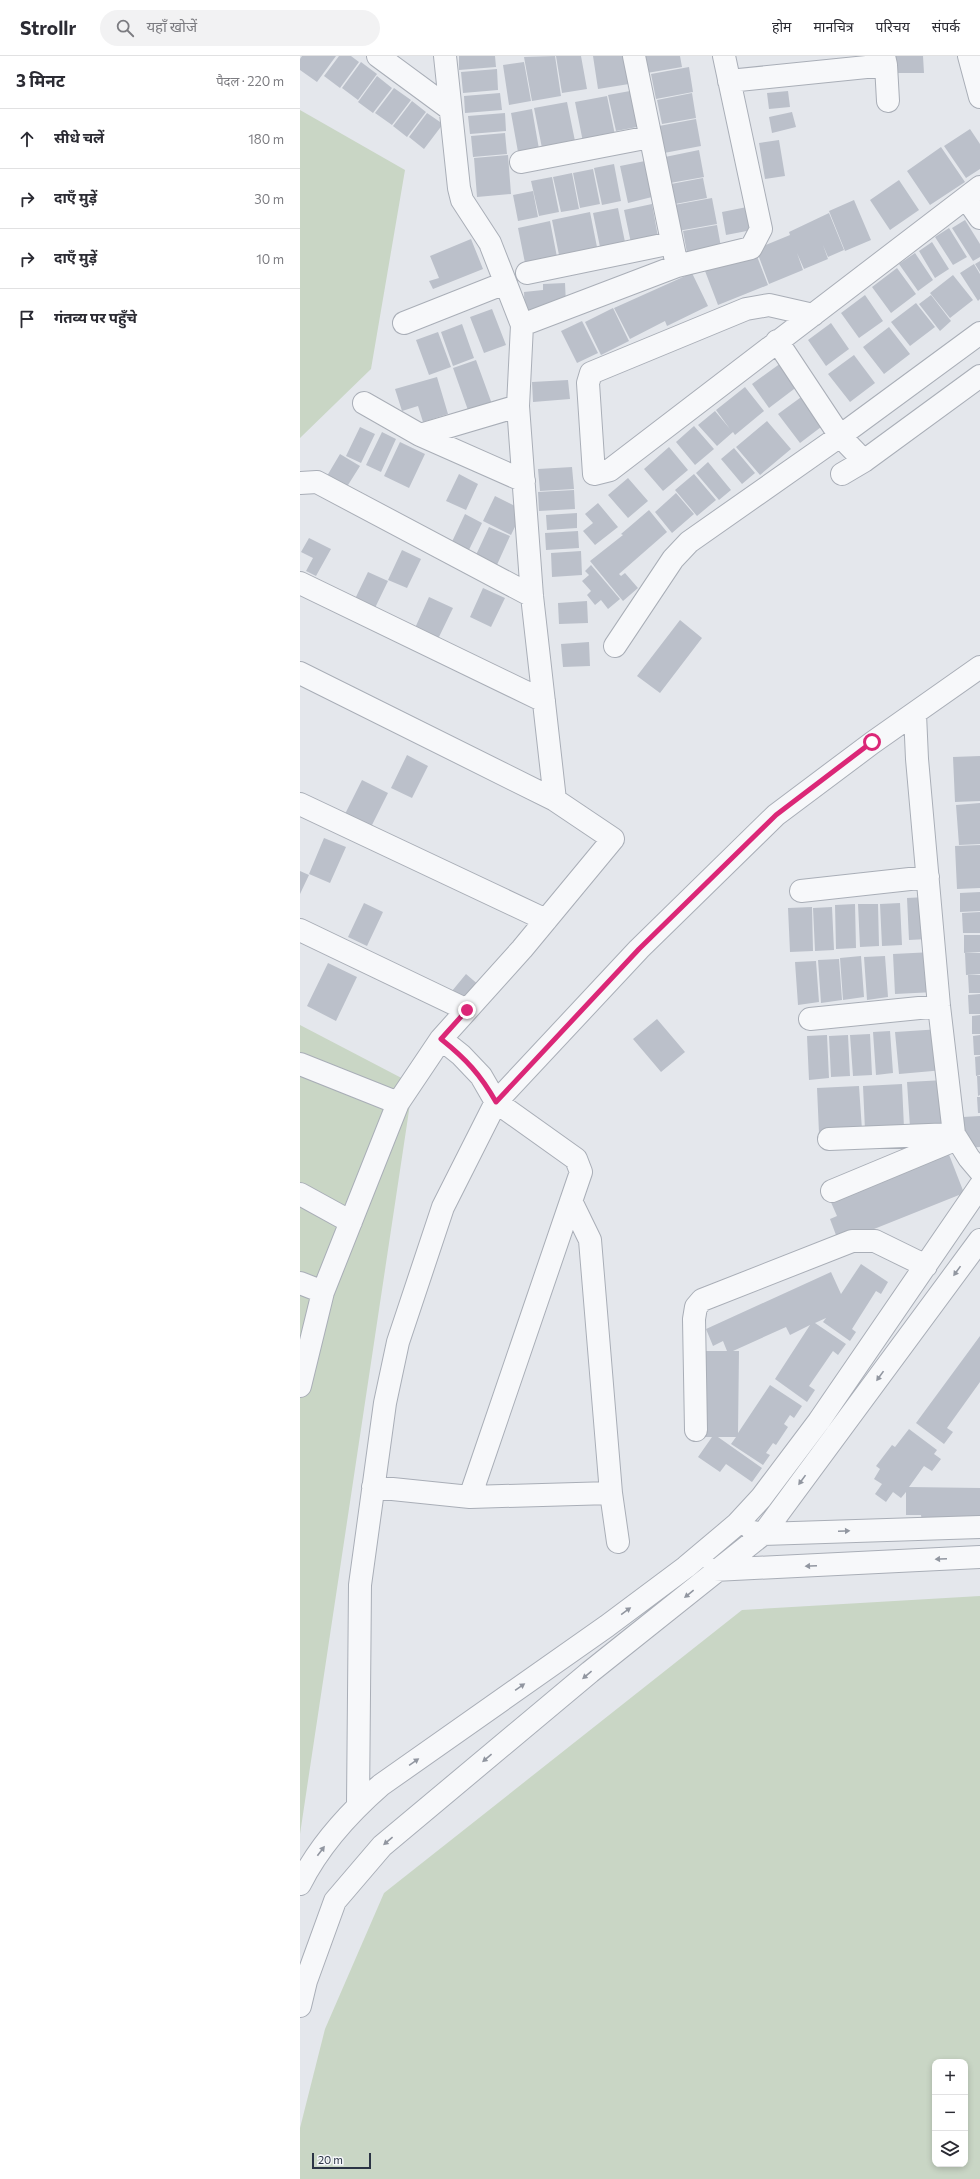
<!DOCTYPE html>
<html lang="hi">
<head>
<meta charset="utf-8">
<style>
  body { margin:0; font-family:Commissioner,"Noto Sans Devanagari",sans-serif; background:#f2f2f3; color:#2b2b33 }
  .controls { position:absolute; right:12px; bottom:12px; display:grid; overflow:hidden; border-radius:8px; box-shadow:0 2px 6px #0003 }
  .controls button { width:36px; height:36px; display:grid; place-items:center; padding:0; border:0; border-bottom:1px solid #e1e1e2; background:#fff; color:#2b2b33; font:20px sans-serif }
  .scale { position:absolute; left:12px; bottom:10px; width:59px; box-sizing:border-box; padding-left:4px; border:2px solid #2b3445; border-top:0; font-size:11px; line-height:14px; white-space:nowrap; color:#2b3445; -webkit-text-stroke:3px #f4f6f9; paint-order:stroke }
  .stop { position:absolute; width:12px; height:12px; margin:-9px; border:3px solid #db2777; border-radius:50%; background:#fff }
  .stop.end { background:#db2777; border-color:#fff; box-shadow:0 1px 4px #0008 }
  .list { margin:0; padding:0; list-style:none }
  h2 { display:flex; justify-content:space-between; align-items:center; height:52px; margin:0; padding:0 16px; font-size:17px }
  h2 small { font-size:13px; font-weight:400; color:#7c7c81 }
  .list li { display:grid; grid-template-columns:26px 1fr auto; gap:12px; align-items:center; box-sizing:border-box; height:60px; padding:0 16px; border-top:1px solid #e1e1e2 }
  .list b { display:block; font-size:15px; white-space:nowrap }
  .list em { font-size:13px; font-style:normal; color:#7c7c81 }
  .icon { flex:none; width:22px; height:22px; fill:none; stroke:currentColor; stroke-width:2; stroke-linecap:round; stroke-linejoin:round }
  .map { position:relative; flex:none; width:680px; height:2123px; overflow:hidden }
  header { display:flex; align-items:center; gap:24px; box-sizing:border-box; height:56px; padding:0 20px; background:#fff; border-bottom:1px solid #e1e1e2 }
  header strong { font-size:19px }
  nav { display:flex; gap:22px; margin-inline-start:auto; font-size:14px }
  .search { width:280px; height:36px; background:#f2f2f3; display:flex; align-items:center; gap:10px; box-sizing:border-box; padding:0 14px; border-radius:22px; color:#7c7c81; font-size:15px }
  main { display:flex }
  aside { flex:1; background:#fff }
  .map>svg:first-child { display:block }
  .green { fill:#c9d6c5; fill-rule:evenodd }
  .building { fill:#bbc0ca }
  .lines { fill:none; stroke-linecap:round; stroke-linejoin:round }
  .minor-casing { stroke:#a9aeb7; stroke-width:24 }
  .minor { stroke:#f7f8fa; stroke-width:22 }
  .oneway { fill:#9196a0 }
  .route { stroke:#db2777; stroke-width:5 }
</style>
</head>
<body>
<header>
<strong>Strollr</strong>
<div class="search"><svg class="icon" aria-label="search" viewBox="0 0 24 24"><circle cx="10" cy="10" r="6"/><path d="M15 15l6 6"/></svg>यहाँ खोजें</div>
<nav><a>होम</a><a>मानचित्र</a><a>परिचय</a><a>संपर्क</a></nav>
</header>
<main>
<aside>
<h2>3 मिनट<small>पैदल · 220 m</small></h2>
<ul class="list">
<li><svg class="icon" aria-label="ahead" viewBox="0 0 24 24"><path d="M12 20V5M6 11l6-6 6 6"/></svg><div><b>सीधे चलें</b></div><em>180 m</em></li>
<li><svg class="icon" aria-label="right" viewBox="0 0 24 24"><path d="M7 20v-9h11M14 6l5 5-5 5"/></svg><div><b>दाएँ मुड़ें</b></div><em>30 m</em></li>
<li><svg class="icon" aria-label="right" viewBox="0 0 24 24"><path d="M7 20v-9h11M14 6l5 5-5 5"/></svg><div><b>दाएँ मुड़ें</b></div><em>10 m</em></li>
<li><svg class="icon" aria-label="arrive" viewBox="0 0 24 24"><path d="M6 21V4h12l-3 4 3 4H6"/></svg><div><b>गंतव्य पर पहुँचे</b></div></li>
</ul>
</aside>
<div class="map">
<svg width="680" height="2123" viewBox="0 0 680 2123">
  <rect width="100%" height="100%" fill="#e4e7ec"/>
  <path class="green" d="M 0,54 L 105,114 L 71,313 L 0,382 Z
    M 0,969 L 113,1028 L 0,1778 Z
    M 680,1540 L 680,2123 L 0,2123 L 0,2072 L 25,1973 L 84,1837 L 442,1554 ZM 635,2006 L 665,2006 L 665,2108 L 635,2108 Z"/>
  <path class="building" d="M 2,0 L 36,0 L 17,26 L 0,14 L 0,3 Z
    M 39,0 L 51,0 L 59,6 L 40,32 L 24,20 Z
    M 159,0 L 195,0 L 196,11 L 159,14 Z
    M 255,0 L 261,40 L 232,45 L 224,1 Z
    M 256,0 L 281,0 L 287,33 L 262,37 Z
    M 293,0 L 324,0 L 329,28 L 298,33 Z
    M 344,0 L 380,0 L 382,11 L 347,17 Z
    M 592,0 L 623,0 L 624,17 L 593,17 Z
    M 61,6 L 77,18 L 58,44 L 42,32 Z
    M 224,6 L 231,45 L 209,49 L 203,9 Z
    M 389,11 L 393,36 L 356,43 L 351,18 Z
    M 197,13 L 198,34 L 163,37 L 161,16 Z
    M 77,20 L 92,32 L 73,57 L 58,46 Z
    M 94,32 L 111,44 L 92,69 L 75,57 Z
    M 330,35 L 337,71 L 316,75 L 308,39 Z
    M 488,35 L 490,51 L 469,53 L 467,37 Z
    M 200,37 L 202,54 L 165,57 L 164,40 Z
    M 392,37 L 396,62 L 362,68 L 357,44 Z
    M 307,40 L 315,79 L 283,86 L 275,46 Z
    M 112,45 L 126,56 L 107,81 L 93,70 Z
    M 267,46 L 275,85 L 242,92 L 234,52 Z
    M 232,53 L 239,93 L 218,96 L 211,57 Z
    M 492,56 L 496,71 L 472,77 L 469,61 Z
    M 127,57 L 143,68 L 124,93 L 109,81 Z
    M 205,57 L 206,75 L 170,78 L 168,60 Z
    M 396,63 L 401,90 L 364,97 L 359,70 Z
    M 670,73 L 680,88 L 680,113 L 666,122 L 644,90 Z
    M 205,77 L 207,98 L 173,101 L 171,80 Z
    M 479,84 L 485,120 L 465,123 L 459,87 Z
    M 641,91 L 665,126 L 630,149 L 607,115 Z
    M 399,94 L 404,121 L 370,127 L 365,101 Z
    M 208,99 L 211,138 L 177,141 L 174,102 Z
    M 345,105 L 352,141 L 328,147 L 320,110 Z
    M 314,108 L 321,145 L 302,149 L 294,112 Z
    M 293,113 L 300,148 L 280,152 L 273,117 Z
    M 272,117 L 279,153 L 261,156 L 253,121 Z
    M 252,121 L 259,156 L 239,160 L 231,125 Z
    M 403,122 L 407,142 L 375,148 L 371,128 Z
    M 599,124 L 619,154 L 590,174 L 570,144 Z
    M 233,135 L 238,161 L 218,165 L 213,139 Z
    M 412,142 L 417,168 L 378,175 L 374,149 Z
    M 554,144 L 571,184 L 545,195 L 529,155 Z
    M 352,148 L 358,181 L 331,187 L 324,154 Z
    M 447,151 L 452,174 L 426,179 L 422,156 Z
    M 318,152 L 325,186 L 300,191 L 293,157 Z
    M 290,156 L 297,191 L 259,199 L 252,164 Z
    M 529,157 L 544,194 L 528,201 L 523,189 L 528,203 L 504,213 L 497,197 L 503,214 L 469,228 L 456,193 L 490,179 L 489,176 Z
    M 665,164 L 680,188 L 680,201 L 673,205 L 652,172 Z
    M 250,165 L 257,201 L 225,207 L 218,172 Z
    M 417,169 L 421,191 L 387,197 L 383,175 Z
    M 649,172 L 667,201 L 653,209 L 635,181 Z
    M 171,183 L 183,213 L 133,233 L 129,225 L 139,222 L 130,200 Z
    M 632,186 L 649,213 L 635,222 L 619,195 Z
    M 455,195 L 468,229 L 418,249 L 405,215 Z
    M 615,197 L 633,224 L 618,235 L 599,208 Z
    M 680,205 L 680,216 L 675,208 Z
    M 674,208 L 680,218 L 680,243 L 678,245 L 660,217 Z
    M 597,212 L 616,238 L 591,257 L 572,231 Z
    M 392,217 L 408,250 L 367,270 L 365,265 L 330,283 L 314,252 Z
    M 653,219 L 673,244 L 650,262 L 630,237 Z
    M 265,227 L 266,248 L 225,260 L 224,236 L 243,234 L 243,228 Z
    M 565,239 L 583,265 L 559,282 L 541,257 Z
    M 631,239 L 651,265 L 640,275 L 619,248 Z
    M 616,247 L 635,271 L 610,290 L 591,266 Z
    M 313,252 L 329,285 L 301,299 L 285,266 Z
    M 192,253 L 206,289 L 184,297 L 170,261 Z
    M 282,265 L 298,297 L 277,307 L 261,275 Z
    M 531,267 L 549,293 L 526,310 L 508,284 Z
    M 162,268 L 174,302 L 153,310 L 141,276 Z
    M 589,271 L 610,298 L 584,318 L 563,291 Z
    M 138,276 L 151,311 L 129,319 L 116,284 Z
    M 554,299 L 575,327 L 550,346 L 528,318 Z
    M 176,304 L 192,348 L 169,357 L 153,312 Z
    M 481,307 L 498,330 L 469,352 L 452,328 Z
    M 137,321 L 148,358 L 123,366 L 118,350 L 102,355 L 95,333 Z
    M 268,324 L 270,343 L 233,346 L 232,326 Z
    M 445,331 L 464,355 L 435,379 L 433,376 L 417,390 L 398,369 L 415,355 L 430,373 L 416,354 Z
    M 504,339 L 525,368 L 500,387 L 478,358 Z
    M 467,365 L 491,393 L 460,419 L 436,391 Z
    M 394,370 L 414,393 L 395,409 L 376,386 Z
    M 60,371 L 75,378 L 61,407 L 46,400 Z
    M 82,376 L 96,383 L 81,416 L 66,409 Z
    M 100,386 L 125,398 L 109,432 L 84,420 Z
    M 369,391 L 388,414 L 363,435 L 344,413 Z
    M 434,392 L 455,417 L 442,428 L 421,403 Z
    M 40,398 L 60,410 L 43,437 L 24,425 Z
    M 408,406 L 431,434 L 419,444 L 396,417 Z
    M 272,411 L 274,433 L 240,435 L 238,413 Z
    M 159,418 L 178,428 L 166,454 L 146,445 Z
    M 394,418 L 416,444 L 397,460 L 375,434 Z
    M 328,422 L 348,445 L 328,462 L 308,439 Z
    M 274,434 L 275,453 L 239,455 L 238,436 Z
    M 376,437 L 394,458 L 372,477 L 355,456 Z
    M 195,440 L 223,454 L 211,479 L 183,465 Z
    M 298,447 L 318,471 L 295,489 L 283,475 L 293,467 L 285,458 Z
    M 349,454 L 367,476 L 319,518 L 321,520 L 325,517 L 338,532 L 323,545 L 290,505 L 323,479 L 321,478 Z
    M 277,457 L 277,472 L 247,474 L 246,459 Z
    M 165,458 L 182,467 L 167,498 L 150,490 Z
    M 189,471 L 210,480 L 196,511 L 175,501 Z
    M 278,475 L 279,492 L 246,494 L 245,477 Z
    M 9,482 L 31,493 L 16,520 L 6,515 L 13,502 L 1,496 Z
    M 102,494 L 121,503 L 107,532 L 88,524 Z
    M 281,495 L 282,519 L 252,521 L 251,497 Z
    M 291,509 L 320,543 L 308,553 L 301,544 L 295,549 L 287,539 L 291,535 L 282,525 L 289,519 L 285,515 Z
    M 68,516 L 88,525 L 74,554 L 54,545 Z
    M 183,532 L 205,542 L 191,571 L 170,561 Z
    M 129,541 L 153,552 L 138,583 L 115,572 Z
    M 287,545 L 288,567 L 259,568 L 258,547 Z
    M 380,564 L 402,582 L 360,637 L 337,620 Z
    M 289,586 L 290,610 L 263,611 L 261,588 Z
    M 107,699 L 128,710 L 112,742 L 91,732 Z
    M 680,700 L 680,745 L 655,746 L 653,701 Z
    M 62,724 L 88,737 L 71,771 L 45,758 Z
    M 680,747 L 680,788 L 659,789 L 656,749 Z
    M 24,782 L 46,791 L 30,827 L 9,818 Z
    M 680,789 L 680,832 L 657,833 L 656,812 L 660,812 L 656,812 L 655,790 Z
    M 0,815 L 9,819 L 0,838 Z
    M 680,836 L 680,855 L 660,856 L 660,837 Z
    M 626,841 L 628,883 L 609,884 L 607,842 Z
    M 64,847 L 83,856 L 67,890 L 48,881 Z
    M 600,847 L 602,889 L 582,890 L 580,848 Z
    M 555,848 L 556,892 L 536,893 L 535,849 Z
    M 558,848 L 578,848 L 579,890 L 560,891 Z
    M 512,851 L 513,895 L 490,896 L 488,852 Z
    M 532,851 L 534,894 L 515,895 L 513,852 Z
    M 680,856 L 680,877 L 663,877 L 662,857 Z
    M 664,879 L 680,879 L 680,896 L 664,897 Z
    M 633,896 L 635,936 L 595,938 L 593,898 Z
    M 665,897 L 680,897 L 680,918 L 666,919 Z
    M 561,900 L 564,941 L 543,944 L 540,902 Z
    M 585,900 L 588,941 L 567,944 L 564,901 Z
    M 539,903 L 542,944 L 521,947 L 518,904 Z
    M 516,905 L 519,946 L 498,949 L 495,906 Z
    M 28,907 L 57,921 L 36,965 L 7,950 Z
    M 166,918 L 180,930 L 165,947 L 152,935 Z
    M 668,919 L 680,919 L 680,937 L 669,937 Z
    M 680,938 L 680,958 L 669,958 L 668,939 Z
    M 680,959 L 680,978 L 672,978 L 672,960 Z
    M 357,963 L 385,996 L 361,1016 L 333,983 Z
    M 641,973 L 644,1014 L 599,1018 L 595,976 Z
    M 590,975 L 593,1017 L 576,1019 L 573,976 Z
    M 570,978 L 572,1019 L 553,1020 L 550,979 Z
    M 527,979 L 529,1022 L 509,1024 L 507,980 Z
    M 548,979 L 550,1020 L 531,1021 L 529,980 Z
    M 680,979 L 680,999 L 674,999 L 673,980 Z
    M 680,1000 L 680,1019 L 676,1020 L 675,1001 Z
    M 677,1020 L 680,1020 L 680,1039 L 678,1040 Z
    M 645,1024 L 647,1069 L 610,1071 L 607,1026 Z
    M 602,1028 L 604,1072 L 565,1074 L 563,1030 Z
    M 559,1030 L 562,1074 L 519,1077 L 517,1032 Z
    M 677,1041 L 680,1041 L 680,1057 L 678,1057 Z
    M 680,1060 L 680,1091 L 665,1092 L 663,1061 Z
    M 648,1096 L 664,1137 L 539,1187 L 530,1163 L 537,1160 L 530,1144 Z
    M 561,1208 L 588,1226 L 581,1238 L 576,1235 L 552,1273 L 556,1276 L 550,1285 L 523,1266 L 526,1262 L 515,1267 L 546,1288 L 538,1299 L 533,1295 L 509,1330 L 515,1334 L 507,1346 L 475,1323 L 510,1269 L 490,1279 L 486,1271 L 433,1295 L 439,1295 L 438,1377 L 470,1329 L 502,1350 L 494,1362 L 490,1359 L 484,1368 L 488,1371 L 476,1389 L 473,1387 L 466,1397 L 470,1399 L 463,1409 L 431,1388 L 436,1381 L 418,1381 L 462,1412 L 452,1426 L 426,1408 L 420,1416 L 398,1401 L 412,1381 L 405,1381 L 405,1295 L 427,1295 L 423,1285 L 413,1290 L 406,1273 L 531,1216 L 541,1238 Z
    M 680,1280 L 680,1326 L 647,1372 L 653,1376 L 644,1388 L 616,1367 Z
    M 609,1373 L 637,1394 L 634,1398 L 641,1403 L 632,1415 L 624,1410 L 609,1431 L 680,1432 L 680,1463 L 676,1463 L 676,1460 L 665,1460 L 664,1463 L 657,1463 L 657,1460 L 649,1460 L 649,1466 L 622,1465 L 621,1459 L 606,1459 L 606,1436 L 601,1442 L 593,1436 L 586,1446 L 575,1438 L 582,1428 L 574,1423 L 580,1413 L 576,1410 L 592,1389 L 595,1391 Z"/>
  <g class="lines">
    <defs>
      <path id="minor" d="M 78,0 L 150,53
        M 145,0 L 159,132 L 162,144 L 190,187 L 222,269 L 218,350 L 232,540 L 255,744
        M 334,0 L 377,210
        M 669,0 L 680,41
        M 586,9 L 588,45
        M 429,25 L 586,9 L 584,0
        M 221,106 L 350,81
        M 666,142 L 680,162
        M 227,217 L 372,187
        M 513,259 L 469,249 L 446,253 L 291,317 L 288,327 L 294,418 L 310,414 L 680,131
        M 104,267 L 205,227
        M 222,269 L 377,210 L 451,192 L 461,173 L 424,0
        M 477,285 L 540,380 L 564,405 L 542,418
        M 64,347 L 120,379
        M 218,350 L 120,379 L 224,425
        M 564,405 L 680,320
        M 0,427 L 17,426 L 232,540
        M 0,527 L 244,645
        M 315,590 L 373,503 L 389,486 L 540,380 L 680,277
        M 0,617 L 255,744 L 313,783 L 222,893 L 141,983 L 98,1047 L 23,1236 L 0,1330
        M 615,658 L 617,703 L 639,950 L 654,1078 L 669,1102 L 680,1115
        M 0,748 L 246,864
        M 501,835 L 628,821
        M 0,874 L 167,954
        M 510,963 L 639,950
        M 0,1008 L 98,1047
        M 529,1083 L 654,1078
        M 532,1135 L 657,1083
        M 0,1138 L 51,1166
        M 0,1227 L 23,1236
        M 396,1374 L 394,1263 L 396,1251 L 402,1244 L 552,1185 L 575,1185 L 626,1210
        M 73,1431 L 170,1441 L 281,1116 L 276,1103 L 196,1046 L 181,1020 L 161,999 L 141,983
        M 311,1437 L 318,1486
        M 170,1441 L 311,1437 L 290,1184 L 271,1145
        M 453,1476 L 463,1478 L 680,1471
        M 414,1514 L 680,1501
        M 58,1749 L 60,1529 L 85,1347 L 98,1286 L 143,1151 L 196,1046 L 339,893 L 476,759 L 572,687 L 680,611
        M 0,1828 C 19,1790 49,1757 81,1729 L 307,1570 L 386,1511 L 437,1468 L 461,1442 L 519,1365 L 680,1130
        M 0,1950 L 6,1925 L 35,1845 L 82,1790 L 290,1616 L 463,1478 L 680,1184"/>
    </defs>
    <use href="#minor" class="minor-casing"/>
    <use href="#minor" class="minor"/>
  </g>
  <defs><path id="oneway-solid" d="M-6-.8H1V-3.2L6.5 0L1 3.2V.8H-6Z"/></defs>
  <g class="oneway">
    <use href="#oneway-solid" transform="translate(657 1215) rotate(126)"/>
    <use href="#oneway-solid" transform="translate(580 1320) rotate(126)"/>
    <use href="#oneway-solid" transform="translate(502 1424) rotate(126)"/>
    <use href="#oneway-solid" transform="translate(544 1475) rotate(-2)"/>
    <use href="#oneway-solid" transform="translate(641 1503) rotate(177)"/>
    <use href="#oneway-solid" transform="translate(511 1510) rotate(177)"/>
    <use href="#oneway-solid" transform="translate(389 1538) rotate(141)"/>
    <use href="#oneway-solid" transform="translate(326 1555) rotate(-36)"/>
    <use href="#oneway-solid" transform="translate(287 1619) rotate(140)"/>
    <use href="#oneway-solid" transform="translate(220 1631) rotate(-35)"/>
    <use href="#oneway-solid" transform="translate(187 1702) rotate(140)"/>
    <use href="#oneway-solid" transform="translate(114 1706) rotate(-35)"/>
    <use href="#oneway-solid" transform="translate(88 1785) rotate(140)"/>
    <use href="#oneway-solid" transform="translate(21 1795) rotate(-53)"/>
  </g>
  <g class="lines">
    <path class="route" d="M 167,954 L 141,983 C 166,1003 180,1018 196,1046 L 339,893 L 476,759 L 572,686"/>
  </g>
</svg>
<div class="controls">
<button>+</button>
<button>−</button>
<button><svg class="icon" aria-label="layers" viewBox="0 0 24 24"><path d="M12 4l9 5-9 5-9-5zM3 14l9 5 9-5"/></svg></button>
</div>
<div class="scale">20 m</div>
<div class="stop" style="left:572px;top:686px"></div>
<div class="stop end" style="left:167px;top:954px"></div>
</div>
</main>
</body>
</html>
